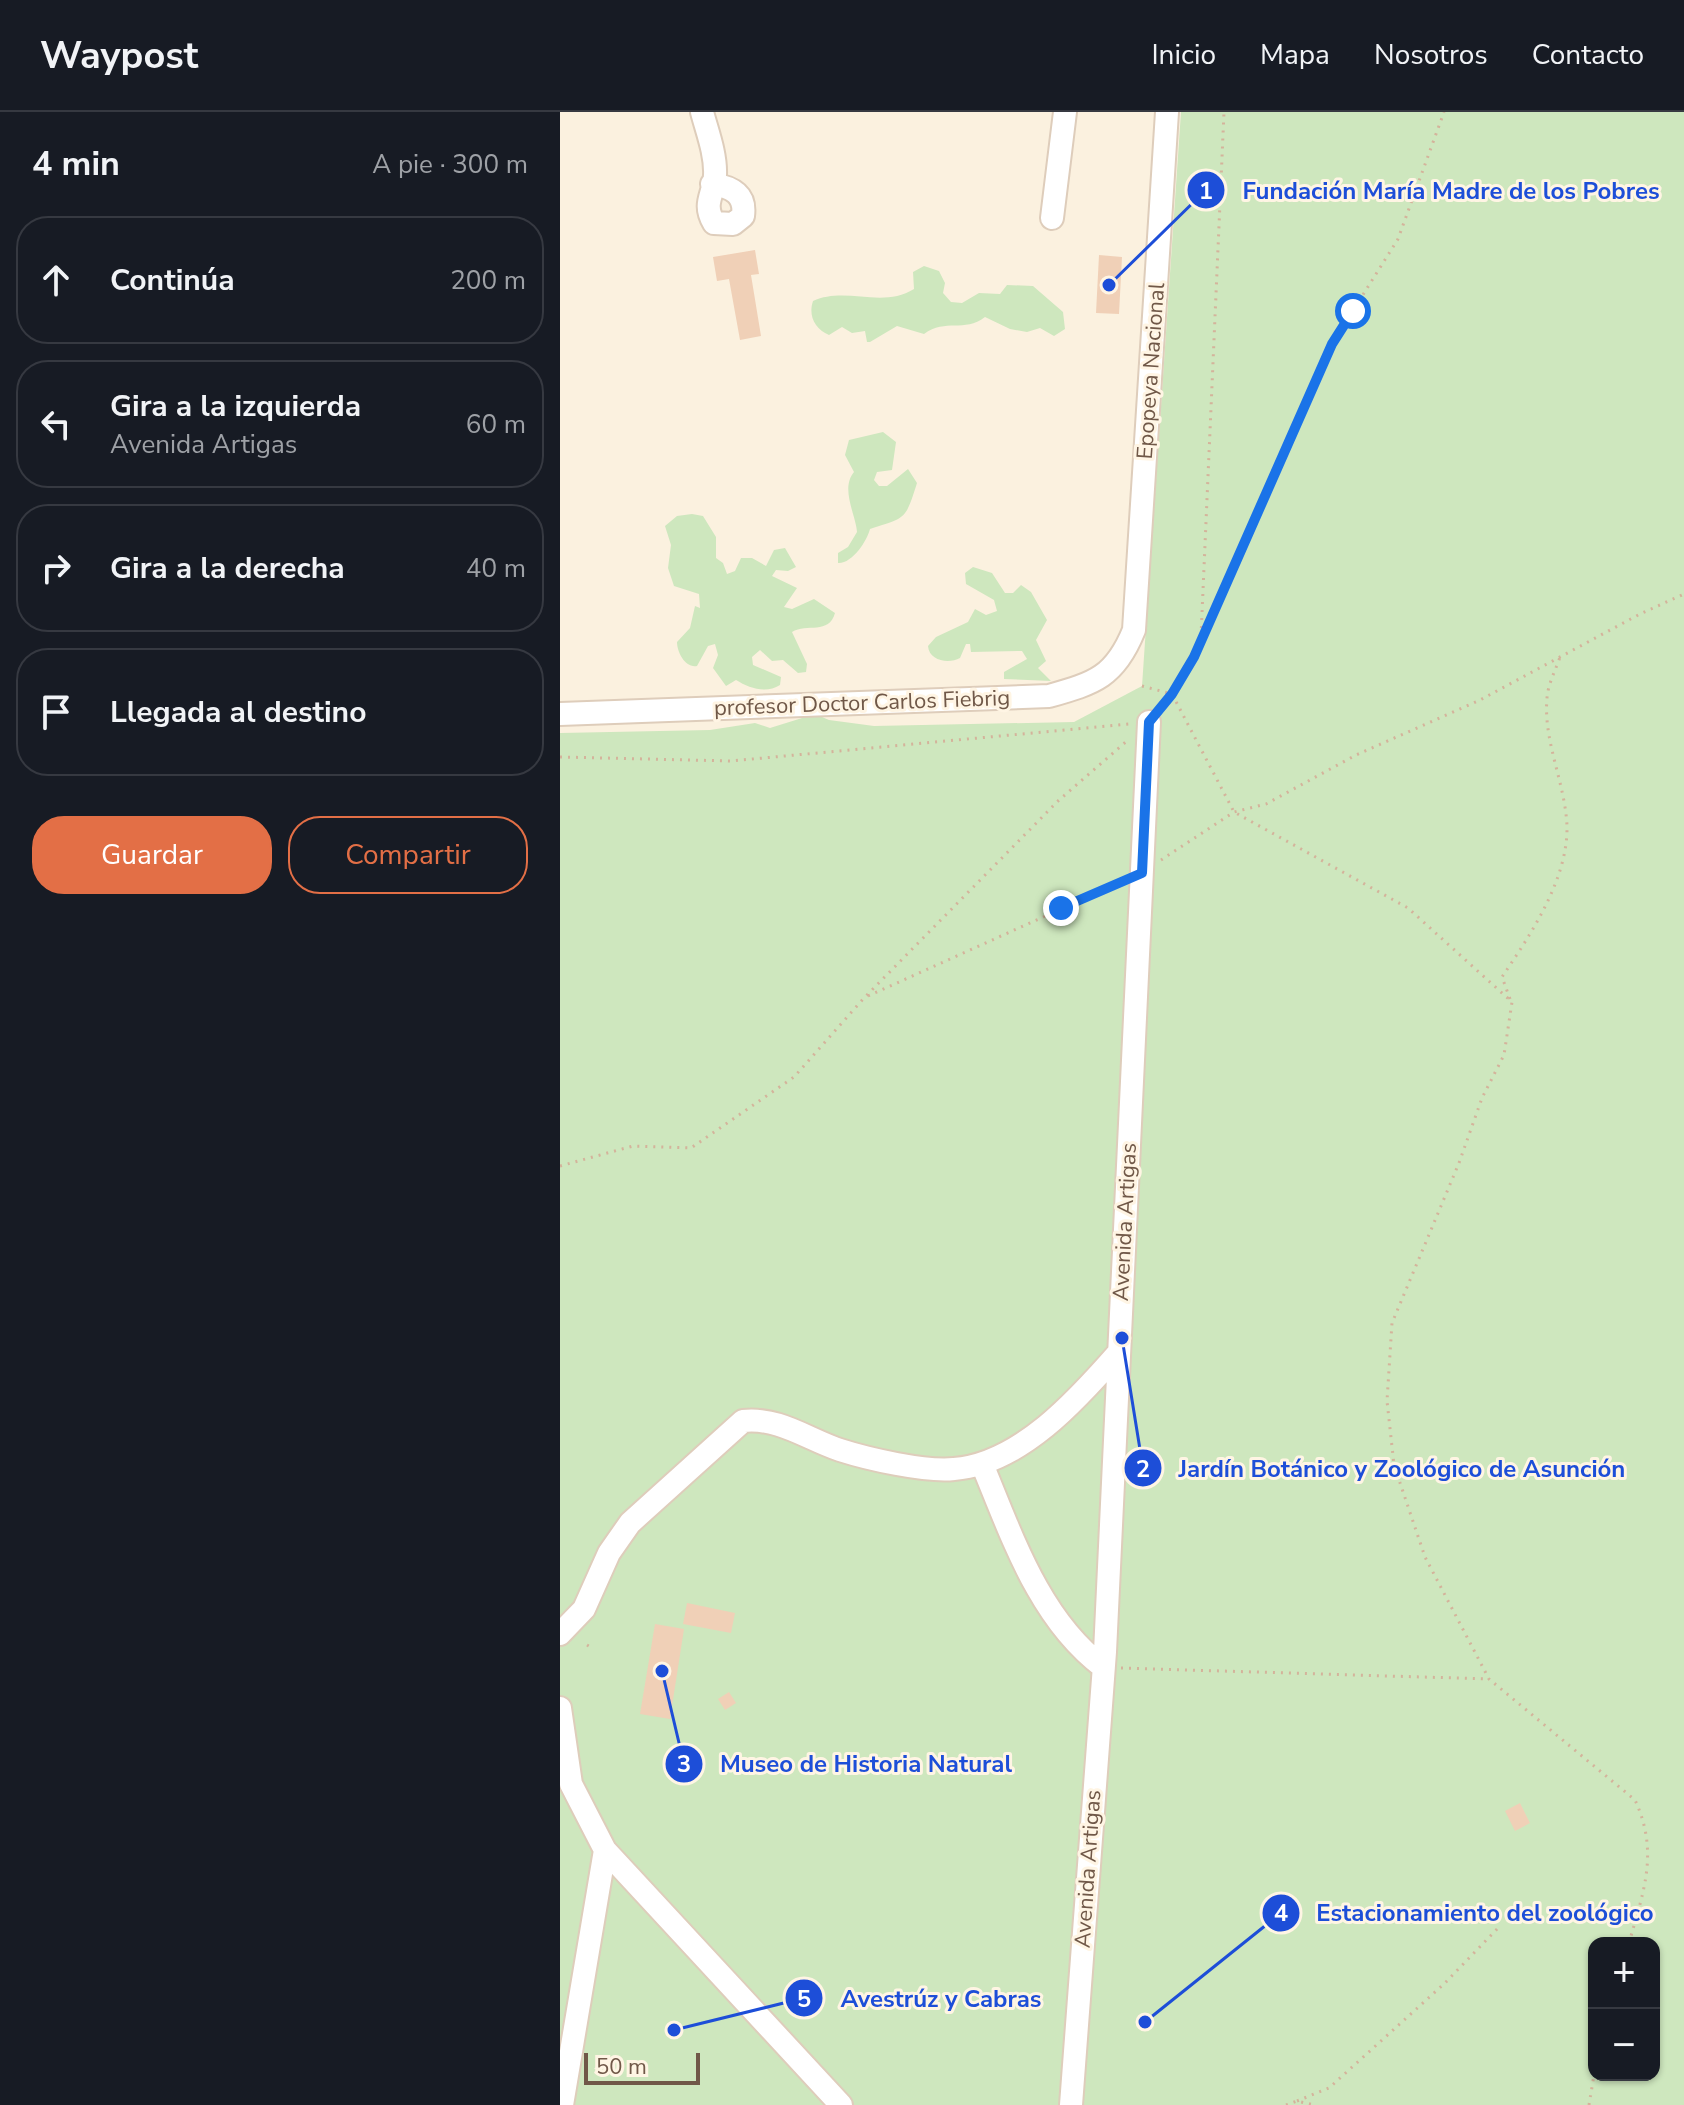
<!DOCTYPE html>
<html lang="es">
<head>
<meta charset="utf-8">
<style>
  body { margin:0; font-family:"Nunito Sans",sans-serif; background:#20242c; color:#f1f3f6 }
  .controls { position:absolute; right:24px; bottom:24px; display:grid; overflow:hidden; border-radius:16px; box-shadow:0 2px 6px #0004 }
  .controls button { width:72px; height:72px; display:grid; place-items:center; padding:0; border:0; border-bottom:2px solid #363941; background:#171b24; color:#f1f3f6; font:40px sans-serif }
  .scale { position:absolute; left:24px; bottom:20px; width:116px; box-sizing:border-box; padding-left:8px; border:4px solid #705848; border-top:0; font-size:22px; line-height:28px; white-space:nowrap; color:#705848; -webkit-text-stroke:6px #fff5e4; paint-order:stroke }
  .stop { position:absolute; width:24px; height:24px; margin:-18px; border:6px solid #1a73e8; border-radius:50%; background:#fff }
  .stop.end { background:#1a73e8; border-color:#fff; box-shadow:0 2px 8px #0008 }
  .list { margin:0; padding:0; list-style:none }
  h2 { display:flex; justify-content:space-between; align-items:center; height:104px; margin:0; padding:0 32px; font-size:34px }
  h2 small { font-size:26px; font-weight:400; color:#9ea1a6 }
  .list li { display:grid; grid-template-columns:52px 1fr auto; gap:24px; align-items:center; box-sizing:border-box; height:128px; margin:0 16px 16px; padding:0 16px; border:2px solid #363941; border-radius:32px }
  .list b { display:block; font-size:30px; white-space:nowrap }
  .list p { margin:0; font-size:26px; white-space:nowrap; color:#9ea1a6 }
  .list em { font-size:26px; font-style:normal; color:#9ea1a6 }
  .actions { display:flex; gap:16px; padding:24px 32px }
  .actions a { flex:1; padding:18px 0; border:2px solid #e36f46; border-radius:32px; text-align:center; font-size:28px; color:#e36f46 }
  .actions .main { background:#e36f46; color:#fff }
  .icon { flex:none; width:44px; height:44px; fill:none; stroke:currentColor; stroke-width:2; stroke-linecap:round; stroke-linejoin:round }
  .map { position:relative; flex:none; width:1124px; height:1993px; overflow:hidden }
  header { display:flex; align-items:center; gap:48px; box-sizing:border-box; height:112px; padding:0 40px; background:#171b24; border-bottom:2px solid #363941 }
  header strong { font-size:38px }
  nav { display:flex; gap:44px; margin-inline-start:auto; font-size:28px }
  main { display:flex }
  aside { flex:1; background:#171b24 }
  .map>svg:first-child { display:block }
  .green { fill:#cee7be; fill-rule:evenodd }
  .building { fill:#f0d0b7 }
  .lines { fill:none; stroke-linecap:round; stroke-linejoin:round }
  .minor-casing { stroke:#decdbb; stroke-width:26 }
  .path { stroke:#d4b39b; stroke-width:3; stroke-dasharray:2 6; stroke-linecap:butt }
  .minor { stroke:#fff; stroke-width:22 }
  .route { stroke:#1a73e8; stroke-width:10 }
  .labels { text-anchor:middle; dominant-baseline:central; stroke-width:6; stroke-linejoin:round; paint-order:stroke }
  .street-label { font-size:22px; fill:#705848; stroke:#fff5e4 }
  .leader { fill:none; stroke:#1d4ed8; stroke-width:3 }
  .callout-dot { fill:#1d4ed8; stroke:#fff5e4; stroke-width:3 }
  .mark-label { font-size:24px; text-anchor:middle; font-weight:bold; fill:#fff }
  .callout-label { font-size:24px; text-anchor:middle; font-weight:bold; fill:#1d4ed8; stroke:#fff5e4; stroke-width:6; stroke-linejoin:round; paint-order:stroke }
</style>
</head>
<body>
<header>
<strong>Waypost</strong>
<nav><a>Inicio</a><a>Mapa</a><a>Nosotros</a><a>Contacto</a></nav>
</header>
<main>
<aside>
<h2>4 min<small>A pie · 300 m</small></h2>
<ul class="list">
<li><svg class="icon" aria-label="ahead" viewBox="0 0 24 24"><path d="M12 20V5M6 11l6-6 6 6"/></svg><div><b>Continúa</b></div><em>200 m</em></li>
<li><svg class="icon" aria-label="left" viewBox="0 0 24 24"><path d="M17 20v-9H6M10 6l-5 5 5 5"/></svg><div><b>Gira a la izquierda</b><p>Avenida Artigas</p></div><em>60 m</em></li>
<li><svg class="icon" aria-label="right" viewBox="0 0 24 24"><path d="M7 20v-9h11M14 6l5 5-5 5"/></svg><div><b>Gira a la derecha</b></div><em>40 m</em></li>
<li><svg class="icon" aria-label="arrive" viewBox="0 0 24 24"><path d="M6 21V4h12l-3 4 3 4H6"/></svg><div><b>Llegada al destino</b></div></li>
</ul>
<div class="actions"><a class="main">Guardar</a><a>Compartir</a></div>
</aside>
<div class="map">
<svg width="1124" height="1993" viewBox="0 0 1124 1993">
  <rect width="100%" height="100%" fill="#fbf1df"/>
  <path class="green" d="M 621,0 L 1124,0 L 1124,1993 L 0,1993 L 0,621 L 150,618 L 195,611 L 210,616 L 255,602 L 269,608 L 314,614 L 514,610 L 582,574 ZM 1034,1831 L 1094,1831 L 1094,1963 L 1034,1963 Z
    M 364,154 L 379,159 L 385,171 L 383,181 L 391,190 L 402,191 L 419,181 L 440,182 L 447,173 L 473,174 L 503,200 L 505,217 L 494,224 L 480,216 L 467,220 L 450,217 L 425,205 C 404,221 386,206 364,222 L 337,214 L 310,230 L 307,230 L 305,219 L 292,221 L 282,215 L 269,223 C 255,217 248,204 253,189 C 286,174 322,197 354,177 L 353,160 Z
    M 323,320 L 336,330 L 332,358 L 317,360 L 314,368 L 319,374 L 327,374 L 348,357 L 357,371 C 345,409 346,405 310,417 C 307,429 292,452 278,451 L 278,441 L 288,435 L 297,420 C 296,403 280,377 294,360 L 285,343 L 289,328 Z
    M 132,402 L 143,404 L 156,425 L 156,446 L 163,451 L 167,462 L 175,459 L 181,446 L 192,446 L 206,454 L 214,438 L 225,436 L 236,455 L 228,459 L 216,458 L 212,464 L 237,476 L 224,495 L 232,497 L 254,487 L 275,501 C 269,523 247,511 232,520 L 247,552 L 246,560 L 238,561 L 223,548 L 212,549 L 200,538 L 192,545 L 193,553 L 221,565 L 220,573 C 206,582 189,576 176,568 L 166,574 L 153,556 L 158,543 L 155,532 L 148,534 L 137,554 C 125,556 117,540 117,530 L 130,516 L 135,494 L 140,496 L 139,482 L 114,474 L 108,456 L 111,433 L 105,414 L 117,404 Z
    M 413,455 L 432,461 L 445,481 L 453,481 L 461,473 L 471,480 L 487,508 L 476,528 L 486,549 L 478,556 L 491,569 L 444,567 L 444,560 L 467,547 L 462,539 L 411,540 L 410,532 L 406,532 L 400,546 C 389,552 369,549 368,534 L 376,525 L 408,510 L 415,497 L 426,503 L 437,499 L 434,488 L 406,472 L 405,461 Z"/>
  <path class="building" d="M 195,138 L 199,162 L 191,163 L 201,224 L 180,228 L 169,167 L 157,169 L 153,145 Z
    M 539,143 L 562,145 L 559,202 L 536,201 Z
    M 127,1491 L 175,1501 L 171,1521 L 123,1512 Z
    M 95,1512 L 124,1517 L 110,1607 L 80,1602 Z
    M 169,1580 L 176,1591 L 165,1598 L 158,1587 Z
    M 960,1691 L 970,1711 L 955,1719 L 945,1699 Z"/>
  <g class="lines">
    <defs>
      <path id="minor" d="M 142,0 C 147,19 156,42 155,63 C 154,83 142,91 154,111 L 173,112 L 183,104 C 186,82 172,75 152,72
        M 492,106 L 505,0
        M 0,602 L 489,584 C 535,571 555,565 574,518 L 607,0
        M 422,1352 C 452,1424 479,1507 543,1555
        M 0,1522 L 24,1497 L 49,1441 L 70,1411 L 183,1309 C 219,1305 247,1327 280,1338 C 308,1347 365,1360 394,1357 C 460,1352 518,1287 559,1240
        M 0,1596 L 11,1672 L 45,1738 L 281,1993
        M 2,1993 L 45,1738
        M 511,1993 L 545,1540 L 589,610"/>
    </defs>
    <use href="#minor" class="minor-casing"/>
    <path class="path" d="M 641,524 L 664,0
      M 582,574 L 612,582 L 674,700 L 848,796 L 952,890 L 944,943 L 922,986 L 899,1051 L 832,1211 L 827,1289 L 834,1353 L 865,1445 L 929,1567 L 1075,1688 C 1099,1740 1084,1778 1069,1831
      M 599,598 L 634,545 L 772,232 L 838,127 L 884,0
      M 0,645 L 171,649 L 569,612
      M 601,748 L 674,700 L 706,692 L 796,643 L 920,588 L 1080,502 L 1124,482
      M 308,884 L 563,769
      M 950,887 L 942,865 C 971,822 1008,767 1007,714 C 1005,670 983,629 987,586 C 988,572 996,557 1000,545
      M 0,1054 L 73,1034 L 131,1036 L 234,965 L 304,886 L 498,689 L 568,628
      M 27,1533 L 32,1536
      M 561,1556 L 929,1567
      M 737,1989 L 769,1976 L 885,1871 L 938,1816
      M 726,1993 L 737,1989 L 754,1993
      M 1029,1993 L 1034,1963"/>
    <use href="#minor" class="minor"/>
  </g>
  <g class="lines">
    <path class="route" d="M 501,796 L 582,761 L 589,610 L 612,582 L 634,545 L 772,232 L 793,199"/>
  </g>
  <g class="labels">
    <g class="street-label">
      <text transform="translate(591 259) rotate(-86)">Epopeya Nacional</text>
      <text transform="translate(302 591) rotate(-2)">profesor Doctor Carlos Fiebrig</text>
      <text transform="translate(565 1110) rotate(-87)">Avenida Artigas</text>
      <text transform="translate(528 1757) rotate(-86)">Avenida Artigas</text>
    </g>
  </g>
  <path class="leader" d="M549 173L646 78M562 1226L583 1356M102 1559L124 1652M585 1910L721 1801M114 1918L244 1886"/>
  <g class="callout-dot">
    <circle cx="549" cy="173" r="8"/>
    <circle cx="562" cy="1226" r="8"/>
    <circle cx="102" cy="1559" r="8"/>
    <circle cx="585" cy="1910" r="8"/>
    <circle cx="114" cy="1918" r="8"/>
    <circle cx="646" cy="78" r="20"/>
    <circle cx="583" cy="1356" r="20"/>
    <circle cx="124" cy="1652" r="20"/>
    <circle cx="721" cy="1801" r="20"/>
    <circle cx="244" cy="1886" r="20"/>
  </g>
  <g class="mark-label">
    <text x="646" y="87">1</text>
    <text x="583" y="1365">2</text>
    <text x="124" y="1660">3</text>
    <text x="721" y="1809">4</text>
    <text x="244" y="1895">5</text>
  </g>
  <g class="callout-label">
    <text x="891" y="87">Fundación María Madre de los Pobres</text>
    <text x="842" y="1365">Jardín Botánico y Zoológico de Asunción</text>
    <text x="306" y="1660">Museo de Historia Natural</text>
    <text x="925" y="1809">Estacionamiento del zoológico</text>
    <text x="381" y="1895">Avestrúz y Cabras</text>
  </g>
</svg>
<div class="controls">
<button>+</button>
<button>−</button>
</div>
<div class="scale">50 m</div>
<div class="stop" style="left:793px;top:199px"></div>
<div class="stop end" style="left:501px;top:796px"></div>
</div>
</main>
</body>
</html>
